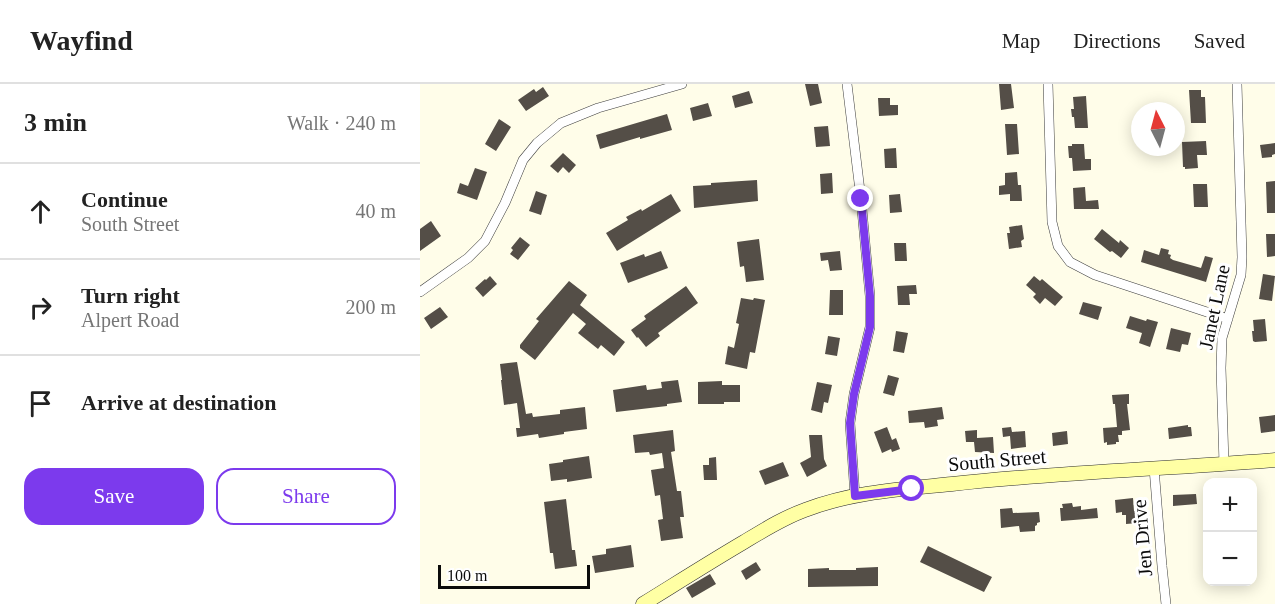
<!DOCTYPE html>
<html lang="en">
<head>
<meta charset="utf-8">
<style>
  body { margin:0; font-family:"Times New Roman",serif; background:#f2f2f2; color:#222 }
  .controls { position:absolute; right:18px; bottom:18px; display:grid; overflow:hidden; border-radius:12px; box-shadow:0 3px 15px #0003 }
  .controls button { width:54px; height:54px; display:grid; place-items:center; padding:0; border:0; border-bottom:2px solid #e0e0e0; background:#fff; color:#222; font:30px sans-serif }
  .compass { position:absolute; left:711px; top:18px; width:54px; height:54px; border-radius:50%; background:#fff; box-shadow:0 3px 15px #0003; rotate:354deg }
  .scale { position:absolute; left:18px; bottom:15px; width:152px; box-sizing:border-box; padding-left:6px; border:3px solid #0b0b0b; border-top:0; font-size:16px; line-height:21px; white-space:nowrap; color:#0b0b0b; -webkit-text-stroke:4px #fff; paint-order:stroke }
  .stop { position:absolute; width:18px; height:18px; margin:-14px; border:4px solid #7c3aed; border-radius:50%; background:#fff }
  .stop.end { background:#7c3aed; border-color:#fff; box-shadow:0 2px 6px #0008 }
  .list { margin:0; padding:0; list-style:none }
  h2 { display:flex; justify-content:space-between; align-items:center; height:78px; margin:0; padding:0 24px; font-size:26px }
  h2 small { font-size:20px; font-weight:400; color:#767676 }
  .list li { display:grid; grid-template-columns:39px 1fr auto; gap:18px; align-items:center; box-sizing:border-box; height:96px; padding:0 24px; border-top:2px solid #e0e0e0 }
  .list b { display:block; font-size:22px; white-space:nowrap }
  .list p { margin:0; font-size:20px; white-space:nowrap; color:#767676 }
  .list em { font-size:20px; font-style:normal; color:#767676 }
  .actions { display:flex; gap:12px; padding:18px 24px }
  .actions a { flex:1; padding:14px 0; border:2px solid #7c3aed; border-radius:18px; text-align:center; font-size:21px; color:#7c3aed }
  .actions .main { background:#7c3aed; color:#fff }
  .icon { flex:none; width:33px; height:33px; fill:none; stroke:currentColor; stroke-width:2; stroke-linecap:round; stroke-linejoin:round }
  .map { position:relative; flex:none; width:855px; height:520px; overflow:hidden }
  header { display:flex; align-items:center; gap:36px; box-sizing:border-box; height:84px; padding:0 30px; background:#fff; border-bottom:2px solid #e0e0e0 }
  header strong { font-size:28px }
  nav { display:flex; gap:33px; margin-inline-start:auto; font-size:21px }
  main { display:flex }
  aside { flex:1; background:#fff }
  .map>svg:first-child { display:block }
  .building { fill:#544e47 }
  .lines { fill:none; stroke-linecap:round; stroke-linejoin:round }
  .street-casing { stroke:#3e3e3e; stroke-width:10 }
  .secondary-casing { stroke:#2d2d2d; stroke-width:15 }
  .street { stroke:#fff; stroke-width:9 }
  .secondary { stroke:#ffffa4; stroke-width:14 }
  .route { stroke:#7c3aed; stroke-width:8 }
  .labels { text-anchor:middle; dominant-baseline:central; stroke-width:6; stroke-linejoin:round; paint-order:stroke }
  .street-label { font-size:20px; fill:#0b0b0b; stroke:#fff }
</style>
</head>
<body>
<header>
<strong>Wayfind</strong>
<nav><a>Map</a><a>Directions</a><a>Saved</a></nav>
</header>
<main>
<aside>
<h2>3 min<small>Walk · 240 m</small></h2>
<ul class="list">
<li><svg class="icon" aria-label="ahead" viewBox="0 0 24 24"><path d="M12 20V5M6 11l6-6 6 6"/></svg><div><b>Continue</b><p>South Street</p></div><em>40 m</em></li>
<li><svg class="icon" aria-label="right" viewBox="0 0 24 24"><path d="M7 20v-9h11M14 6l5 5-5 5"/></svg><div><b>Turn right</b><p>Alpert Road</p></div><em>200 m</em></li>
<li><svg class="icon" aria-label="arrive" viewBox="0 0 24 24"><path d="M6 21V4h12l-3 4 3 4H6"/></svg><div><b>Arrive at destination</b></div></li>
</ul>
<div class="actions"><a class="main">Save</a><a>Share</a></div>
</aside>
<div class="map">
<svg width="855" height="520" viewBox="0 0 855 520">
  <rect width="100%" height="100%" fill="#fffde9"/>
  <path class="building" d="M 385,0 L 398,0 L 402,19 L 390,22 Z
    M 579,0 L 591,0 L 594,24 L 581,26 Z
    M 123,3 L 129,12 L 106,27 L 98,16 L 114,5 L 116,8 Z
    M 769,6 L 781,6 L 781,13 L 785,13 L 786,39 L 771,39 Z
    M 329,7 L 333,19 L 315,24 L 312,12 Z
    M 666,12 L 668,44 L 655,44 L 654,33 L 652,33 L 651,25 L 654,25 L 653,13 Z
    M 458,14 L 470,14 L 470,21 L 478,21 L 478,31 L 459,32 Z
    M 288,19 L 292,32 L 273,37 L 270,24 Z
    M 247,30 L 252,46 L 220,55 L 220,53 L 180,65 L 176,51 Z
    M 79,35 L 91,43 L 76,67 L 65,60 Z
    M 585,40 L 597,40 L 599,70 L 587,71 Z
    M 408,42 L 410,62 L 396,63 L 394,43 Z
    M 786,57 L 787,71 L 777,71 L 778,84 L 765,85 L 765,83 L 763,83 L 762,58 Z
    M 855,59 L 855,70 L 852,71 L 852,73 L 842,74 L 840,61 Z
    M 652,60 L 664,60 L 665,75 L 671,75 L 671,86 L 653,87 L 652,74 L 649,74 L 648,62 L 652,62 Z
    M 476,64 L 477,84 L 465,84 L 464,65 Z
    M 143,69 L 156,81 L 149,89 L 143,83 L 138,89 L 130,82 Z
    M 55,84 L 67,88 L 57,116 L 37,109 L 40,99 L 48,102 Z
    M 597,88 L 598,101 L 601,101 L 602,117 L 590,117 L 590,110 L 579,111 L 579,102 L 585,101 L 585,89 Z
    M 412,89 L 413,109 L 401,110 L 400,90 Z
    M 337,96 L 338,117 L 274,124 L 273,102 L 291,101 L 291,99 Z
    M 855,97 L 855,129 L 847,129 L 846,98 Z
    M 773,100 L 787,100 L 788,123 L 774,123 Z
    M 665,103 L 666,117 L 678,116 L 679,125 L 654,125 L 653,104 Z
    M 116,107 L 127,111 L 121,131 L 109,127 Z
    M 251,110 L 261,127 L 197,167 L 186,149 L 208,136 L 206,133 L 221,125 L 222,127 Z
    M 480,110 L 482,128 L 470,129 L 469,111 Z
    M 11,137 L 21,152 L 0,167 L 0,145 Z
    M 602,141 L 604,155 L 601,157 L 602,163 L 589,165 L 587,149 L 590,149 L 589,143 Z
    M 682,145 L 699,159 L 700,156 L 709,164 L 701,174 L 692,167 L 690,168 L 674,155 Z
    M 846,150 L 855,150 L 855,172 L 847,173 Z
    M 100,153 L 110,161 L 98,176 L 90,170 L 93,166 L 91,164 Z
    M 339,155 L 344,196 L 326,198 L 324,182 L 320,183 L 317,158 Z
    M 474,159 L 486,159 L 487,177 L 475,177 Z
    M 741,164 L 749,166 L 748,170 L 751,171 L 750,174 L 753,176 L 781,184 L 785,172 L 793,174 L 786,198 L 721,178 L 724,166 L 739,171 Z
    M 241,167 L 248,184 L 208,199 L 200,179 L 224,170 L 225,173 Z
    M 420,167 L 422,186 L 410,187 L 408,176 L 401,177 L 400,169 Z
    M 843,190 L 855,192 L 852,217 L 839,215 Z
    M 70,192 L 77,200 L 63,213 L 55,204 L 65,195 L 66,196 Z
    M 614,192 L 620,197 L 622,195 L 643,213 L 635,222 L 625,214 L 620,220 L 613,213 L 616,210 L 606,201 Z
    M 149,197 L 167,211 L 160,221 L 205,258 L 194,272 L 181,261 L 178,265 L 158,249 L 166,240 L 153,229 L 115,276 L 100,264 L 100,261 L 119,237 L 116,235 Z
    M 496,201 L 497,210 L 489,210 L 490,221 L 478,221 L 477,202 Z
    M 266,202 L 278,219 L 238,249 L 240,252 L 226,263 L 218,253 L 217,254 L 211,246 L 226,235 L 224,232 Z
    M 410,206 L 423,206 L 423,231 L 409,231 Z
    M 321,214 L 333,216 L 334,214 L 345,216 L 335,269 L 330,268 L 327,285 L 305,280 L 308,262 L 314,264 L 319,240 L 316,239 Z
    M 663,218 L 682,223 L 678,236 L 659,230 Z
    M 20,223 L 28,233 L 11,245 L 4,234 Z
    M 710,232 L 726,237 L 727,235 L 738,238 L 730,263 L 719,259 L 722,249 L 706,244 Z
    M 845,235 L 847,257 L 835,258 L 833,257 L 832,247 L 834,247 L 833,236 Z
    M 751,244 L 771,249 L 768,261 L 762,260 L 760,268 L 746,265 Z
    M 476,247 L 488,249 L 484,269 L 473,267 Z
    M 408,252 L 420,254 L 417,272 L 405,270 Z
    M 97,278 L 106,330 L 112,329 L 113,333 L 140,330 L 140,326 L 165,323 L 167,345 L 144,348 L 144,350 L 119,354 L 118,350 L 97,353 L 96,344 L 100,344 L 97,319 L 84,321 L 81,296 L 82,296 L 80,280 Z
    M 468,291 L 479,294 L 474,312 L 463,309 Z
    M 258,296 L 262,318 L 247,320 L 247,322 L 196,328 L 193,306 L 226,301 L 227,306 L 242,304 L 241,298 Z
    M 302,297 L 302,301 L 320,301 L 320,318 L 304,318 L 304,320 L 278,320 L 278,298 Z
    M 397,298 L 412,301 L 408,319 L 404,318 L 402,329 L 391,326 Z
    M 709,310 L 709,320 L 707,320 L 710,346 L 702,347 L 702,351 L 698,351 L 699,358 L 696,358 L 696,360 L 687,361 L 687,358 L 684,359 L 683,344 L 697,343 L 695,320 L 693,320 L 692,311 Z
    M 522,323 L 524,335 L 517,336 L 518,342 L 505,344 L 504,338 L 489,339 L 488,327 Z
    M 855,331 L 855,347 L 841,349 L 839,333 Z
    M 768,341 L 768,343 L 771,343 L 772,352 L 749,355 L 748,344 Z
    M 467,343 L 472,356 L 476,354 L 480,365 L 472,368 L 471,365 L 462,369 L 454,348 Z
    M 591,343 L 592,348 L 605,347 L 606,363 L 591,365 L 590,352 L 583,353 L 582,344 Z
    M 253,346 L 255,367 L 251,368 L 257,407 L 261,407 L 264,433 L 260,433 L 263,454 L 241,457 L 238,436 L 243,435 L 240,411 L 235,412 L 231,386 L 244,384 L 242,369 L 230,371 L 229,368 L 215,369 L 213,351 Z
    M 557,346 L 557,354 L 573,353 L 574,369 L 555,368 L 554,358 L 546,358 L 545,347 Z
    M 647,347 L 648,360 L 633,362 L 632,349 Z
    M 389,351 L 402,351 L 404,375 L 407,382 L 387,393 L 380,379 L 391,373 Z
    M 169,372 L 172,394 L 147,398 L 147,395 L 131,397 L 129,380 L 143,378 L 143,376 Z
    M 296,373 L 297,396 L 284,396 L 283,381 L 289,381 L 289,374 Z
    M 363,378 L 369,392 L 345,401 L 339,387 Z
    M 776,410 L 777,420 L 753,422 L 753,411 Z
    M 713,414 L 714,427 L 718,427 L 718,439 L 706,440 L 706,431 L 702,431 L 702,428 L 696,429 L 695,416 Z
    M 146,415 L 152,466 L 155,466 L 157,482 L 135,485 L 133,469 L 130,469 L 124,418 Z
    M 652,419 L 653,423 L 661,422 L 661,426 L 677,424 L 678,434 L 641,437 L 640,424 L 643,424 L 642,420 Z
    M 592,424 L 593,429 L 619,428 L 620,438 L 617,439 L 617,441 L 615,442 L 615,447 L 600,448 L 599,442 L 581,444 L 580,425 Z
    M 211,461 L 214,483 L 175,489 L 172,472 L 186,470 L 186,465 Z
    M 508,462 L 572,493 L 564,508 L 500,478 Z
    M 336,478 L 341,486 L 326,496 L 321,487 Z
    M 458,483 L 458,502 L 388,503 L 388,485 L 409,484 L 409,486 L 436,486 L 436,484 Z
    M 290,490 L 296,500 L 272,514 L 266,504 Z"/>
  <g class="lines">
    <defs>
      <path id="street" d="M 427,0 L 441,115 L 450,212 L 450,243 L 434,310 L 430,339 L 435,412
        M 628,0 L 632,138 L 638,162 L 650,178 L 675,191 L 808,235
        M 0,208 L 48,174 L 65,157 L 85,119 L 103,76 L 117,59 L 141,39 L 178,24 L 262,0
        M 804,380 L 801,284 L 802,254 L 821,191 L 822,173 L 817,0
        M 734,384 L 742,482 L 746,520"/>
      <path id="secondary" d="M 223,520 C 257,499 290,478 324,458 C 344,446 363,434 385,426 C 431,408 483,405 532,400 C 640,388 747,385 855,376"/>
    </defs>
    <use href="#street" class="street-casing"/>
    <use href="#secondary" class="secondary-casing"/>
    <use href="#street" class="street"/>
    <use href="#secondary" class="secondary"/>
  </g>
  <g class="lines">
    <path class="route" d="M 441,115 L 450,212 L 450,243 L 434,310 L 430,339 L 435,412 L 492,405"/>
  </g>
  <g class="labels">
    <g class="street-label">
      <text transform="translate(794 223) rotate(-78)">Janet Lane</text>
      <text transform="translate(577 376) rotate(-5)">South Street</text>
      <text transform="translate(722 454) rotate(-95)">Jen Drive</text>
    </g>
  </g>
</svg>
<div class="controls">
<button>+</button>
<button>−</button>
</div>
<svg class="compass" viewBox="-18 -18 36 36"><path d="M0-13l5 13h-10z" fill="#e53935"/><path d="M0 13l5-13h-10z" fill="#767676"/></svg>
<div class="scale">100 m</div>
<div class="stop" style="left:492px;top:405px"></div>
<div class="stop end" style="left:441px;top:115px"></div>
</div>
</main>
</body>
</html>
